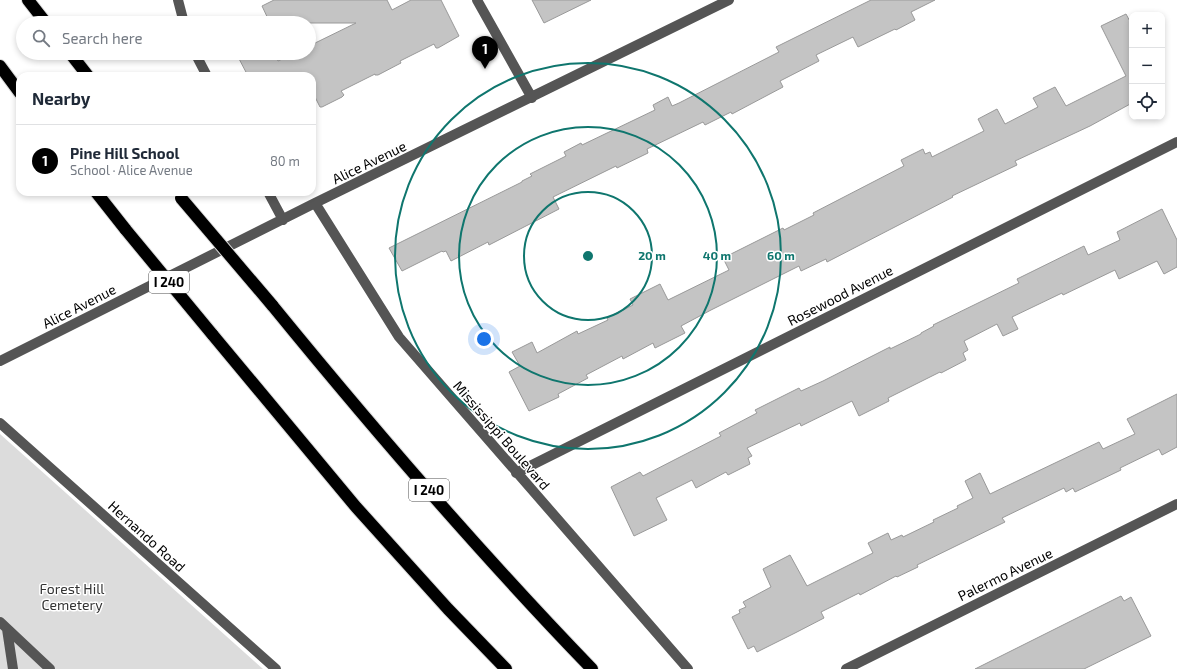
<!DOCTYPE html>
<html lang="en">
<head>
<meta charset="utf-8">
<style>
  body { margin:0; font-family:"Exo 2",sans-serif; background:#f2f2f3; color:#1f2937 }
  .controls { position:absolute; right:12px; top:12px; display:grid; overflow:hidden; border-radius:8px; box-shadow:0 2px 6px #0003 }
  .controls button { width:36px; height:36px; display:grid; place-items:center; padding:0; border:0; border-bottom:1px solid #e0e1e3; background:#fff; color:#1f2937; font:20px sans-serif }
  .you { position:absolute; left:484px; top:339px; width:14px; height:14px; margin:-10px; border:3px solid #fff; border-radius:50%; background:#1a73e8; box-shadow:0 0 0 6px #1a73e833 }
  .badge { display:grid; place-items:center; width:26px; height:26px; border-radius:50%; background:#000; color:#fff; font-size:13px; font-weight:700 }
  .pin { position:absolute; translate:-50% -33px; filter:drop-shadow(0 1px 2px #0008) }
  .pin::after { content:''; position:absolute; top:21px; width:14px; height:12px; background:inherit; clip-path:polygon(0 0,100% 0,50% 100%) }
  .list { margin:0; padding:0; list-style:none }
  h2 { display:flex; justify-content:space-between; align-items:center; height:52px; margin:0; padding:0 16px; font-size:17px }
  h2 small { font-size:13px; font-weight:400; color:#747a83 }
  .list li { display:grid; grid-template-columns:26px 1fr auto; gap:12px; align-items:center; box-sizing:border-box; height:72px; padding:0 16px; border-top:1px solid #e0e1e3 }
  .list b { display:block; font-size:15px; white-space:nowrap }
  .list p { margin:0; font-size:13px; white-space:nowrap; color:#747a83 }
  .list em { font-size:13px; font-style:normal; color:#747a83 }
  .icon { flex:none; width:22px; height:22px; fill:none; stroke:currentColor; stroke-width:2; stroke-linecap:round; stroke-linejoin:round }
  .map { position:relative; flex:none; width:1177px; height:669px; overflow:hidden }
  .search { position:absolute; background:#fff; box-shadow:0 2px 6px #0003; left:16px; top:16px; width:300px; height:44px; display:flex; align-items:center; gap:10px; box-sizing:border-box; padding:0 14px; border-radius:22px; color:#747a83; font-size:15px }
  .panel { position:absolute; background:#fff; box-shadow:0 2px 6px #0003; left:16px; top:72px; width:300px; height:124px; border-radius:12px }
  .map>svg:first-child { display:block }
  .green { fill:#dcdcdc }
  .building { fill:#c4c4c4; stroke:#999 }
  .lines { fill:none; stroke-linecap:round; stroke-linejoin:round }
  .highway-casing { stroke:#dbdbdb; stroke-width:14 }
  .minor { stroke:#555; stroke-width:10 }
  .highway { stroke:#000; stroke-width:12 }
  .highway-bridge-casing { stroke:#dbdbdb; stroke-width:14; stroke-linecap:butt }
  .highway-bridge { stroke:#000; stroke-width:12 }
  .ring { fill:none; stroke:#0f766e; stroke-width:2 }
  .labels { text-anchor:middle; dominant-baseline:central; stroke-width:3; stroke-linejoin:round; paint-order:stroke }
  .shield { fill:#fff; stroke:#4c4c4c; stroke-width:1 }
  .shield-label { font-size:13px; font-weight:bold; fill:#000 }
  .street-label { font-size:14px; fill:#000; stroke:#fff }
  .park-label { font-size:14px; fill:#333; stroke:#fff }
  .centre { fill:#0f766e; stroke:#fff; stroke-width:2 }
  .ring-label { font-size:12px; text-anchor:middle; font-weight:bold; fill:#0f766e; stroke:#fff; stroke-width:3; stroke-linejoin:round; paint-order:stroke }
</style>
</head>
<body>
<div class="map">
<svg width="1177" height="669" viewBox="0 0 1177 669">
  <rect width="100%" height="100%" fill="#fff"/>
  <path class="green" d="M 0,434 L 263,669 L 0,669 Z"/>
  <path class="building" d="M 274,0 L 387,0 L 392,10 L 411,0 L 441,0 L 459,36 L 438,48 L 436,48 L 434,44 L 400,61 L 401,63 L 399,64 L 378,75 L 375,75 L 375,74 L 341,91 L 344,95 L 342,97 L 322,107 L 320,107 L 312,91 L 312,76 L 248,76 L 236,53 L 274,53 L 278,61 L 295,53 L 309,53 L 309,46 L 356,23 L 270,23 L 262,6 Z
    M 532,0 L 591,0 L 544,23 Z
    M 871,0 L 935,0 L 911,12 L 915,20 L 896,30 L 895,29 L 858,47 L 853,37 L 816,55 L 819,61 L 780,81 L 783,87 L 732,114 L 731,112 L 705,125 L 703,122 L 647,149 L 648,153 L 617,168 L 616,166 L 553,197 L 559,209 L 489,245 L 488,242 L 451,261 L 446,251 L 443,252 L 442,251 L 402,271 L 389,248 L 522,182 L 522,181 L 532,176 L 530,174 L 566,156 L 564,152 L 581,143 L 582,145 L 655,110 L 653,105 L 668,97 L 672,106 L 679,103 L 779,52 L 776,47 Z
    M 1126,14 L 1132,25 L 1132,103 L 1090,126 L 1015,161 L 1017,165 L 952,196 L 953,197 L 827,262 L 826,259 L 801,271 L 799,266 L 711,310 L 681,326 L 685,333 L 655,348 L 653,343 L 623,359 L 622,356 L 586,375 L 588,378 L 558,394 L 559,397 L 529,411 L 509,372 L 520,366 L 512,352 L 532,342 L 537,353 L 577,331 L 578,334 L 608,320 L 607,318 L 633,305 L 630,299 L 660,284 L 668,300 L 729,270 L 723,258 L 783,228 L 784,230 L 814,215 L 813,213 L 904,166 L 901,160 L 923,149 L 925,154 L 930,152 L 932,157 L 984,131 L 978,119 L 997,109 L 1005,124 L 1038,107 L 1033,98 L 1055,87 L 1066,106 L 1126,76 L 1101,26 Z
    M 1162,209 L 1177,240 L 1177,267 L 1164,274 L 1157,261 L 1119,279 L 1115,270 L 1063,295 L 1062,293 L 1012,317 L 1018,329 L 1003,336 L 997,324 L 964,341 L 968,350 L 963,353 L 966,360 L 941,373 L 940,372 L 888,398 L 889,401 L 859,416 L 852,401 L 801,426 L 800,423 L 747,448 L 752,456 L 748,458 L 750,464 L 728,475 L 726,472 L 696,488 L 692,480 L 656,498 L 667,520 L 634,536 L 611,487 L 640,472 L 643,476 L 721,436 L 719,433 L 757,413 L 755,410 L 799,388 L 801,391 L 823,381 L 890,347 L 890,349 L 921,334 L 921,333 L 934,326 L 933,325 L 1019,283 L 1017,279 L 1084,246 L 1088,255 L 1120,240 L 1117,232 Z
    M 1177,394 L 1177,447 L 1162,455 L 1159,449 L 1120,468 L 1121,470 L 1075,492 L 1073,488 L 1066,492 L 1064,488 L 1002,518 L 1005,522 L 917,565 L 918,567 L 897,577 L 896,576 L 860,595 L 859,593 L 821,612 L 824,618 L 795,633 L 757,652 L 754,646 L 748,649 L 732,617 L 740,613 L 739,610 L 746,607 L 743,602 L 771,587 L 763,569 L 790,555 L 807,586 L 873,553 L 868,543 L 888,533 L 891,540 L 902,535 L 903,537 L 934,522 L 933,520 L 958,508 L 957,506 L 973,498 L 965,481 L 980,473 L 990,494 L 1099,442 L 1103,449 L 1135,434 L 1127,419 Z
    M 1121,596 L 1124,601 L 1131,597 L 1151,636 L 1084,669 L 975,669 Z"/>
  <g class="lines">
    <defs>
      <path id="highway" d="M 28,0 L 46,23
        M 70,53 L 88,76
        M 0,66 L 20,93
        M 96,192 L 126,230
        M 272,305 C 374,430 480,553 592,669
        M 212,334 L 356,507 L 448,609 L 506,669"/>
    </defs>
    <use href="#highway" class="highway-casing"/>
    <path class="minor" d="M 178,0 L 184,23
      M 477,0 L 532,98
      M 195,53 L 207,76
      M 268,192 L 283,220
      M 315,203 L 399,337 L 688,669
      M 0,361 L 315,203 L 729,0
      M 0,423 L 276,669
      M 516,473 L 1177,142
      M 0,622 L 50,669
      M 7,629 L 13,669
      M 846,669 L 1177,504"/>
    <use href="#highway" class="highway"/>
    <defs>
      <path id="highway-bridge" d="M 181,198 L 272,305
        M 126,230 L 212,334"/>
    </defs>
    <use href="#highway-bridge" class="highway-bridge-casing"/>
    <use href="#highway-bridge" class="highway-bridge"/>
  </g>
  <g class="ring">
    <circle cx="588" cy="256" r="64"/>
    <circle cx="588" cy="256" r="129"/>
    <circle cx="588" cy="256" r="193"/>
  </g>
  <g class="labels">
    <g class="shield">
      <rect x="149" y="271" width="40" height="22" rx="3"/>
      <rect x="409" y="479" width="40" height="22" rx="3"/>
    </g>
    <g class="shield-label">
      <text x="169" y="282">I 240</text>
      <text x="429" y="490">I 240</text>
    </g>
    <g class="street-label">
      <text transform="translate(369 162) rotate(-26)">Alice Avenue</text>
      <text transform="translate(840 295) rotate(-27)">Rosewood Avenue</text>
      <text transform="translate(79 306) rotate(-27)">Alice Avenue</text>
      <text transform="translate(502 435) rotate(49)">Mississippi Boulevard</text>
      <text transform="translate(147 536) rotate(42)">Hernando Road</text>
      <text transform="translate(1005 574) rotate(-26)">Palermo Avenue</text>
    </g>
    <g class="park-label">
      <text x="72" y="588">Forest Hill<tspan x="72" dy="16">Cemetery</tspan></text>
    </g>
  </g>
  <circle cx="588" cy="256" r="6" class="centre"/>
  <g class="ring-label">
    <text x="652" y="260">20 m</text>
    <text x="717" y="260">40 m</text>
    <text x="781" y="260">60 m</text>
  </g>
</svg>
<div class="controls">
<button>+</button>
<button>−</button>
<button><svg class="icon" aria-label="locate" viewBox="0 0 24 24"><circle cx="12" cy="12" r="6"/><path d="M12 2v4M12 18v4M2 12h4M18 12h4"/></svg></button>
</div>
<div class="you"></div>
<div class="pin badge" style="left:485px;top:69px">1</div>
<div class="search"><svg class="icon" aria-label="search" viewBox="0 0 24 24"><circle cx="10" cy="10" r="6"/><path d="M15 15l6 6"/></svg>Search here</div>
<section class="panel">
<h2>Nearby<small></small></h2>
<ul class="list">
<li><span class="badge">1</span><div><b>Pine Hill School</b><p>School · Alice Avenue</p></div><em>80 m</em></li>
</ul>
</section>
</div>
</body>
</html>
